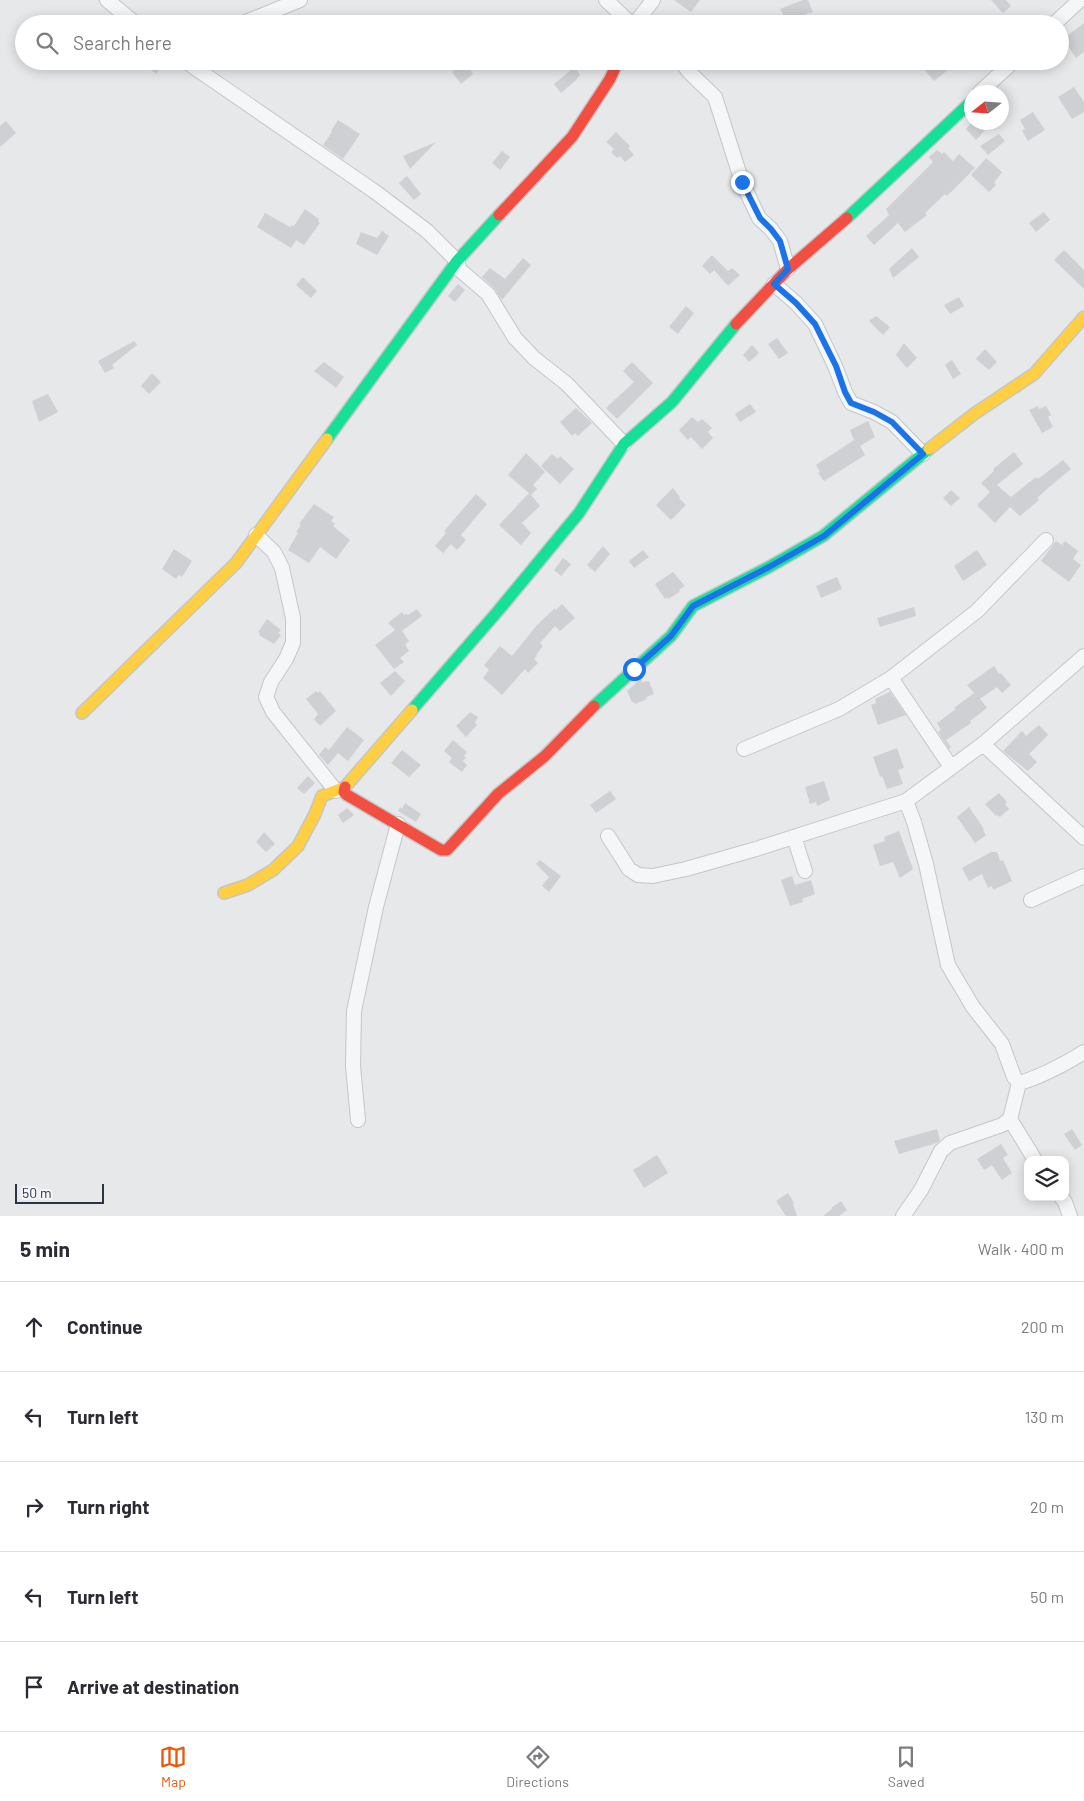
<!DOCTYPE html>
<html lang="en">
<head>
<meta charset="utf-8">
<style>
  body { margin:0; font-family:Barlow,sans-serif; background:#f7f7f7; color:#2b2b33 }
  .controls { position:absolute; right:15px; bottom:15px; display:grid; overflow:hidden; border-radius:10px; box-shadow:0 2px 12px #0003 }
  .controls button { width:45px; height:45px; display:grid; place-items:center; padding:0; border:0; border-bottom:1px solid #e1e1e2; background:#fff; color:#2b2b33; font:25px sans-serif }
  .compass { position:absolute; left:964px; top:85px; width:45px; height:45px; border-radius:50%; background:#fff; box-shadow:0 2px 12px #0003; rotate:253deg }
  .scale { position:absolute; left:15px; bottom:12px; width:89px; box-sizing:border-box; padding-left:5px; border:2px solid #2b3445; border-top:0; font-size:14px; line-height:18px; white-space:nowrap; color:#2b3445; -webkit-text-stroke:4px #f4f6f9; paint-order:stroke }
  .stop { position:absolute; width:15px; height:15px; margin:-11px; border:4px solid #1a73e8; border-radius:50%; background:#fff }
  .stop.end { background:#1a73e8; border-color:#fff; box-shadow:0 1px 5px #0008 }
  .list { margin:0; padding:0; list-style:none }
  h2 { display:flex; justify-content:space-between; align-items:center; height:65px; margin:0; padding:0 20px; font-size:21px }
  h2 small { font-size:16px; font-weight:400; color:#7c7c81 }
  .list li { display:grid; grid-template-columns:32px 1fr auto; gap:15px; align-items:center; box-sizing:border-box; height:90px; padding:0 20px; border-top:1px solid #e1e1e2 }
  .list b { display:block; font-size:19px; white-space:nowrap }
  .list em { font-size:16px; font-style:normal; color:#7c7c81 }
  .icon { flex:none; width:28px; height:28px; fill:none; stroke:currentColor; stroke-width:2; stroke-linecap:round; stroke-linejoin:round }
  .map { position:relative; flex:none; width:1084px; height:1216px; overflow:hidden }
  .search { position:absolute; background:#fff; box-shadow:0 2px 12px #0003; left:15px; right:15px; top:15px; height:55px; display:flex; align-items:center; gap:12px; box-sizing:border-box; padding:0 18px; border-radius:28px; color:#7c7c81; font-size:19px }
  .sheet { height:515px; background:#fff }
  nav { display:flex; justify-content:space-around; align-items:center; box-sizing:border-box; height:70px; border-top:1px solid #e1e1e2; background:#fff; font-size:14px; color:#7c7c81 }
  nav a { display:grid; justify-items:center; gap:2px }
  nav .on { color:#ea580c }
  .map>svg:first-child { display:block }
  .building { fill:#ced0d3 }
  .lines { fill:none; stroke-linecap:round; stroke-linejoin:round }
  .street-casing { stroke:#c4c6c8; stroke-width:16 }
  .fast-casing { stroke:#c4c6c8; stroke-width:14 }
  .slow-casing { stroke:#c4c6c8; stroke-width:14 }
  .jam-casing { stroke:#c4c6c8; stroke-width:14 }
  .street { stroke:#f5f6f7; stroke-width:14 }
  .fast { stroke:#16e098; stroke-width:11 }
  .slow { stroke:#ffcf43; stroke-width:11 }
  .jam { stroke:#f24e42; stroke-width:11 }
  .route { stroke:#1a73e8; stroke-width:6 }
</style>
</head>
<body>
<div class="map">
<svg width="1084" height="1216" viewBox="0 0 1084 1216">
  <rect width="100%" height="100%" fill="#e6e8ea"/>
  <path class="building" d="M 674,0 L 700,0 L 691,12 Z
    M 803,0 L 808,0 L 813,12 L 806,14 L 809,24 L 789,24 L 780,9 Z
    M 991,0 L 1006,0 L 1011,6 L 1003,13 Z
    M 1084,23 L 1084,52 L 1076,58 L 1063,39 Z
    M 139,61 L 155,61 L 162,66 L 156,74 Z
    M 917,61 L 959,61 L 934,81 Z
    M 465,62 L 473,74 L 461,84 L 452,72 Z
    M 572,69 L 576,69 L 580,75 L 575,81 L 561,93 L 554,84 Z
    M 1074,87 L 1084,102 L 1084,112 L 1072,119 L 1058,97 Z
    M 1033,112 L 1045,130 L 1028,141 L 1022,131 L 1025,129 L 1020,120 Z
    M 338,120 L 360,134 L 343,159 L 323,145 L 332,132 L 331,131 Z
    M 6,121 L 16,133 L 0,147 L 0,126 Z
    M 972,122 L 993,122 L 976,140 L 966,129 Z
    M 616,132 L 630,146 L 628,148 L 634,155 L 625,162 L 620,156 L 617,158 L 611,152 L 614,149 L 606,142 Z
    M 999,134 L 1005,141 L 988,155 L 980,146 Z
    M 436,142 L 410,169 L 403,156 Z
    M 937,150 L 942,154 L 944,152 L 953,161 L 959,154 L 975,168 L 947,196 L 945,194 L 925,213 L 927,215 L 905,232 L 898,223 L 874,245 L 866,236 L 889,215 L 886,209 L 933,162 L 929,157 Z
    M 502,151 L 510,157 L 500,170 L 492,163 Z
    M 986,158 L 1002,172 L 994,183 L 996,185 L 989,192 L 971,175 Z
    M 407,176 L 421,194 L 414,200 L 399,183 Z
    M 305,209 L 319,219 L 318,221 L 320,223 L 304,245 L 296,240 L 291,248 L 257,227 L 265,213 L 290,227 L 292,225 L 294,226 Z
    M 1044,212 L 1050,220 L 1036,232 L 1029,223 Z
    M 382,231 L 389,236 L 377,255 L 356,244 L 361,232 L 377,238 Z
    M 912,248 L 919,257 L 893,278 L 889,269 Z
    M 1064,250 L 1084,270 L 1084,289 L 1054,260 Z
    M 712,255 L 728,271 L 732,268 L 740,275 L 728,286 L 714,270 L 710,274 L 702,266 Z
    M 523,258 L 531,265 L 502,300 L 494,288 L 482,277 L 490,268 L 505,279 Z
    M 303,277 L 317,291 L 311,298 L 296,285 Z
    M 458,284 L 465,290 L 455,302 L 448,296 Z
    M 959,297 L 964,306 L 950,314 L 944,305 Z
    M 686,306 L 694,313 L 678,334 L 669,327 Z
    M 876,316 L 890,327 L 883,335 L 869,321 Z
    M 777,338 L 788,353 L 779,359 L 768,344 Z
    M 134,341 L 137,345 L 112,365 L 114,368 L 105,373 L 98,361 Z
    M 904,343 L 917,358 L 907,368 L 896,355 Z
    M 752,345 L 759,353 L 749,362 L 743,355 Z
    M 985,349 L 997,362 L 989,370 L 976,359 Z
    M 952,360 L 961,374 L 953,379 L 945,365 Z
    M 324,362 L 344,377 L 336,388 L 314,371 Z
    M 632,362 L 653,383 L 617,419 L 606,408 L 634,382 L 623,371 Z
    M 152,373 L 161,382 L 149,394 L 141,386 Z
    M 48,394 L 58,412 L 39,422 L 32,401 Z
    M 750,404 L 756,412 L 740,422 L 735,414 Z
    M 1038,406 L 1039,409 L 1046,406 L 1051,415 L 1048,417 L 1053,427 L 1042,433 L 1029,410 Z
    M 576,408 L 592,423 L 578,436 L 575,433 L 572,436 L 560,422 Z
    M 692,417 L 698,422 L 702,419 L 712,428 L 708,432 L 713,438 L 702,449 L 691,437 L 688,440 L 679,430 Z
    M 868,421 L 875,437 L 860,446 L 865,455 L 824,481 L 818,473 L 820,472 L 816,465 L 854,440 L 850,430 Z
    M 1014,452 L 1023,464 L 997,485 L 1011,497 L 1036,477 L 1038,479 L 1063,460 L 1071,469 L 1048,488 L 1037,498 L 1039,500 L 1020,516 L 1010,507 L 995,523 L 977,505 L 990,492 L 981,483 L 994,471 L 993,469 Z
    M 526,453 L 545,472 L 533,485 L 537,489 L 531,495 L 540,506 L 522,523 L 531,533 L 521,545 L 499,525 L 529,493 L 508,475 Z
    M 552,454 L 558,459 L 560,456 L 574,469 L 560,484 L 541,466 Z
    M 673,488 L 680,497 L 679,498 L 686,505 L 671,520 L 656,505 Z
    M 951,490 L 960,498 L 951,506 L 943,498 Z
    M 476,494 L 487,504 L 461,535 L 466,540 L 457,550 L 451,544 L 443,553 L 435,546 L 446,533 L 444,531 Z
    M 314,504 L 334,517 L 331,521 L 335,524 L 333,526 L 350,540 L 336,559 L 320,547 L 309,563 L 288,550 L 298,533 L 296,532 L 301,525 L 299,524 Z
    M 1056,541 L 1062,545 L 1065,541 L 1078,551 L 1073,559 L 1081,565 L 1069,582 L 1041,561 Z
    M 603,546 L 610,554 L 595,572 L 587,565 Z
    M 174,549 L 192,561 L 182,577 L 179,575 L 176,579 L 162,569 Z
    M 643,550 L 649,557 L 634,568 L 629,561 Z
    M 977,550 L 987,565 L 963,581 L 954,566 Z
    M 563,558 L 571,564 L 561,576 L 554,570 Z
    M 673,572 L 685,586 L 679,590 L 680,591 L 678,593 L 668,599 L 667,597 L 665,599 L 655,584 Z
    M 837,577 L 842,589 L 821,598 L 816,586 Z
    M 562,604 L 575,618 L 560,631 L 555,626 L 540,643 L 543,646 L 536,655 L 537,656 L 534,659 L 538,663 L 528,673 L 525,669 L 502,695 L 483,678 L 489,670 L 484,665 L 500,646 L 512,656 L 537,625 L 555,608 L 556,610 Z
    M 914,607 L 916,616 L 880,627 L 877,618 Z
    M 417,609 L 422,616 L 402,631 L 409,641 L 405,644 L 409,651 L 400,658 L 404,662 L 394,669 L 375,645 L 395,630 L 388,623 L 402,612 L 404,615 L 406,614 L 408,615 Z
    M 267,619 L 281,630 L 278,633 L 281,635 L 274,644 L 259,635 L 260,634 L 258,632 Z
    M 994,666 L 999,674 L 1001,673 L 1011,685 L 1002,693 L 997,687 L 980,699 L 987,708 L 970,721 L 971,723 L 946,740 L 951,747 L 949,749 L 938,732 L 941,730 L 937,723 L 956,709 L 954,708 L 974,693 L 967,685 Z
    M 395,671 L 405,681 L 391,696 L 380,683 Z
    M 641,679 L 642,682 L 649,681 L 654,694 L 646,697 L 647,699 L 635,704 L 634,702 L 632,702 L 627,691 Z
    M 316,691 L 318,693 L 320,691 L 336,711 L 320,726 L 314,719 L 318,714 L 306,699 Z
    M 890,692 L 906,715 L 878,725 L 871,705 L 876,703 L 875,699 Z
    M 470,712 L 478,717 L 475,723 L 477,725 L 466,737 L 456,726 Z
    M 1039,725 L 1048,735 L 1029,754 L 1037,762 L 1028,771 L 1003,751 L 1022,731 L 1026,736 Z
    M 347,727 L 364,740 L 348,761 L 338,753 L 328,765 L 319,755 L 325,747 L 329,750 Z
    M 453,740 L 467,752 L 464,756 L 466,757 L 463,761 L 467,765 L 462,772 L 449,762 L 452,758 L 444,751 Z
    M 897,748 L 904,768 L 898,770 L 903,784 L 887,789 L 882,776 L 880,777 L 873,757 Z
    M 402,750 L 421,765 L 409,777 L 391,763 Z
    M 308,776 L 315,783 L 304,794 L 297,788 Z
    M 824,781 L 830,800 L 817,806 L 816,802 L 810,804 L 805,787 Z
    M 610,791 L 616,799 L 596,813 L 590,805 Z
    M 999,793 L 1007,802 L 1005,804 L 1009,809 L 1000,817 L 997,815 L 996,816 L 985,804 Z
    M 405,803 L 421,814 L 416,822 L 398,811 L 400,807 L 402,809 Z
    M 969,807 L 984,829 L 983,830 L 986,835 L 975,843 L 957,817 Z
    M 347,808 L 354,815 L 343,823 L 338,815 Z
    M 899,831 L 913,869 L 900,878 L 893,862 L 880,866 L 873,845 L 885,841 L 884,837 Z
    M 264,832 L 275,844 L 266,852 L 256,842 Z
    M 991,852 L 997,852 L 1000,861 L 1003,860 L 1012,881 L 993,890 L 992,886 L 988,888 L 982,874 L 969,881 L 962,868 Z
    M 540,860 L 561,876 L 549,892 L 542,886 L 549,877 L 536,864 Z
    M 792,876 L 795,885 L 811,880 L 815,894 L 802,899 L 803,902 L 790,906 L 781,880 Z
    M 937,1129 L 940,1140 L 937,1143 L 899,1154 L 894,1141 Z
    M 1072,1129 L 1082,1145 L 1075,1150 L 1064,1134 Z
    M 1001,1144 L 1008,1155 L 1003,1158 L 1012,1173 L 1002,1180 L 992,1165 L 984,1170 L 977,1159 Z
    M 657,1155 L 668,1173 L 644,1188 L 633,1170 Z
    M 788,1193 L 794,1203 L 793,1204 L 797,1216 L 786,1216 L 776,1201 Z
    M 841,1201 L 847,1210 L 839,1216 L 823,1216 L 832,1209 L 831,1208 Z"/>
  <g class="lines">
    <defs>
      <path id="street" d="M 107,0 L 136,24
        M 606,0 L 631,24
        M 241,24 L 300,0
        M 635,24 L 653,0
        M 1054,24 L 1080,0
        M 185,61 L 374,191 L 427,231 L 457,261 L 460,270 L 488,294 L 515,338 L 534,358 L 567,384 L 624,444
        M 681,61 L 689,72 L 715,97 L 742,182 L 759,218 L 771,229 L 780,241 L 788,269
        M 980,92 L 1014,61
        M 774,284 L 796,303 L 815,324 L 835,366 L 845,392 L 851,403 L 874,412 L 892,422 L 923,454
        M 256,535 L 274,552 L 282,568 L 293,618 L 293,643 L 286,659 L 271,682 L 266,697 L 273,712 L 336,791
        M 983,744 L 1084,838
        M 744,749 L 839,709 L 891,678
        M 951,767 L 891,678 L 977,611 L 1046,540
        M 906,801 L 914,822 L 926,864 L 948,965 L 973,1007 L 1002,1044 L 1014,1077 L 1019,1083 C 1043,1076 1063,1065 1084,1052
        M 608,836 L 629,869 L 638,875 L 653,876 L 686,869 L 756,849 L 906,801 L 983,744 L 1084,656
        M 794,837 L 805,871
        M 1031,900 L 1084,876
        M 1010,1119 L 1035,1160
        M 358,1120 L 353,1066 L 354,1011 L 376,907 L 398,824
        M 1061,1197 L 1065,1202 L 1070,1216
        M 903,1216 L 921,1190 L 941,1151 L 950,1143 L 1002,1125 L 1010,1119 L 1019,1083"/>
      <path id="fast" d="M 847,218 L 972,101
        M 327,439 L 457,261 L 499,215
        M 594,706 L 671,636 L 693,606 L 769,567 L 823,536 L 929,449
        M 412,710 L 498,611 L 579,513 L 624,444 L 672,402 L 736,324"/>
      <path id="slow" d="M 929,449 L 974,414 L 1034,374 L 1084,317
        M 82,713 L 236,563 L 327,439
        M 224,893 L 248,885 L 273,870 L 298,846 L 315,814 L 322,796 L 345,787 L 412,710"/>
      <path id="jam" d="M 499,215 L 572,137 L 610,79 L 618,61
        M 736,324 L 788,269 L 847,218
        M 345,787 L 344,792 L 347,795 L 441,850 L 447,850 L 498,794 L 545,756 L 594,706"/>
    </defs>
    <use href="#street" class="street-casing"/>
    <use href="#fast" class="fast-casing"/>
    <use href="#slow" class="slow-casing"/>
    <use href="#jam" class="jam-casing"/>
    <use href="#street" class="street"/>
    <use href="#fast" class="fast"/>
    <use href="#slow" class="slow"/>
    <use href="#jam" class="jam"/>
  </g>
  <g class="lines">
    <path class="route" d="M 634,669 L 671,636 L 693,606 L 769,567 L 824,536 L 923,454 L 892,422 L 874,412 L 851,403 L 845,392 L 836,366 L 815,324 L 796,303 L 774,284 L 788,269 L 780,241 L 771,229 L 760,218 L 742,182"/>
  </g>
</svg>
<div class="controls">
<button><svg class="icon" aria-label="layers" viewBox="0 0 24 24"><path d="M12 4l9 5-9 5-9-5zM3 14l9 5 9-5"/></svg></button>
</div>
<svg class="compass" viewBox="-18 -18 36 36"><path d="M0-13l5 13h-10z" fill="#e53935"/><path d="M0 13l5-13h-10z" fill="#7c7c81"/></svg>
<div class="scale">50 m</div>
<div class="stop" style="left:634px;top:669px"></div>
<div class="stop end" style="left:742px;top:182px"></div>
<div class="search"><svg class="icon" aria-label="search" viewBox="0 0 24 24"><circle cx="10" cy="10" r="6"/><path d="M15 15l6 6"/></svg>Search here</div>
</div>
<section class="sheet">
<h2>5 min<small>Walk · 400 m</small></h2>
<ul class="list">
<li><svg class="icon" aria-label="ahead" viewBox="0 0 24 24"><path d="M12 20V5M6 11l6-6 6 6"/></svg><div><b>Continue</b></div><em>200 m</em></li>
<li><svg class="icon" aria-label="left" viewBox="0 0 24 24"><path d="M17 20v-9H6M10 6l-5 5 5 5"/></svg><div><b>Turn left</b></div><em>130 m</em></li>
<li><svg class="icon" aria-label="right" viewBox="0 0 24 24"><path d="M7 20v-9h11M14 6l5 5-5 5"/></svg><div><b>Turn right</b></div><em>20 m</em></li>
<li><svg class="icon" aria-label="left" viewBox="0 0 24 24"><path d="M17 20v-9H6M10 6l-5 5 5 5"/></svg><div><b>Turn left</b></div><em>50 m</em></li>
<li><svg class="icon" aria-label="arrive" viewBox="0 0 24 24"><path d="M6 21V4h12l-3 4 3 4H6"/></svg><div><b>Arrive at destination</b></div></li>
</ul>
</section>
<nav>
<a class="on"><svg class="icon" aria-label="map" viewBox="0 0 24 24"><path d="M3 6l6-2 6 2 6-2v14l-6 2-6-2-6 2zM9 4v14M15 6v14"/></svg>Map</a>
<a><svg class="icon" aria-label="directions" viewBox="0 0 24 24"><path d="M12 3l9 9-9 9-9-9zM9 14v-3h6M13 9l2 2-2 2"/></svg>Directions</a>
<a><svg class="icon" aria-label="saved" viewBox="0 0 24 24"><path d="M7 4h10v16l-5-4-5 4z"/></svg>Saved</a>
</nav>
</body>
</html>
